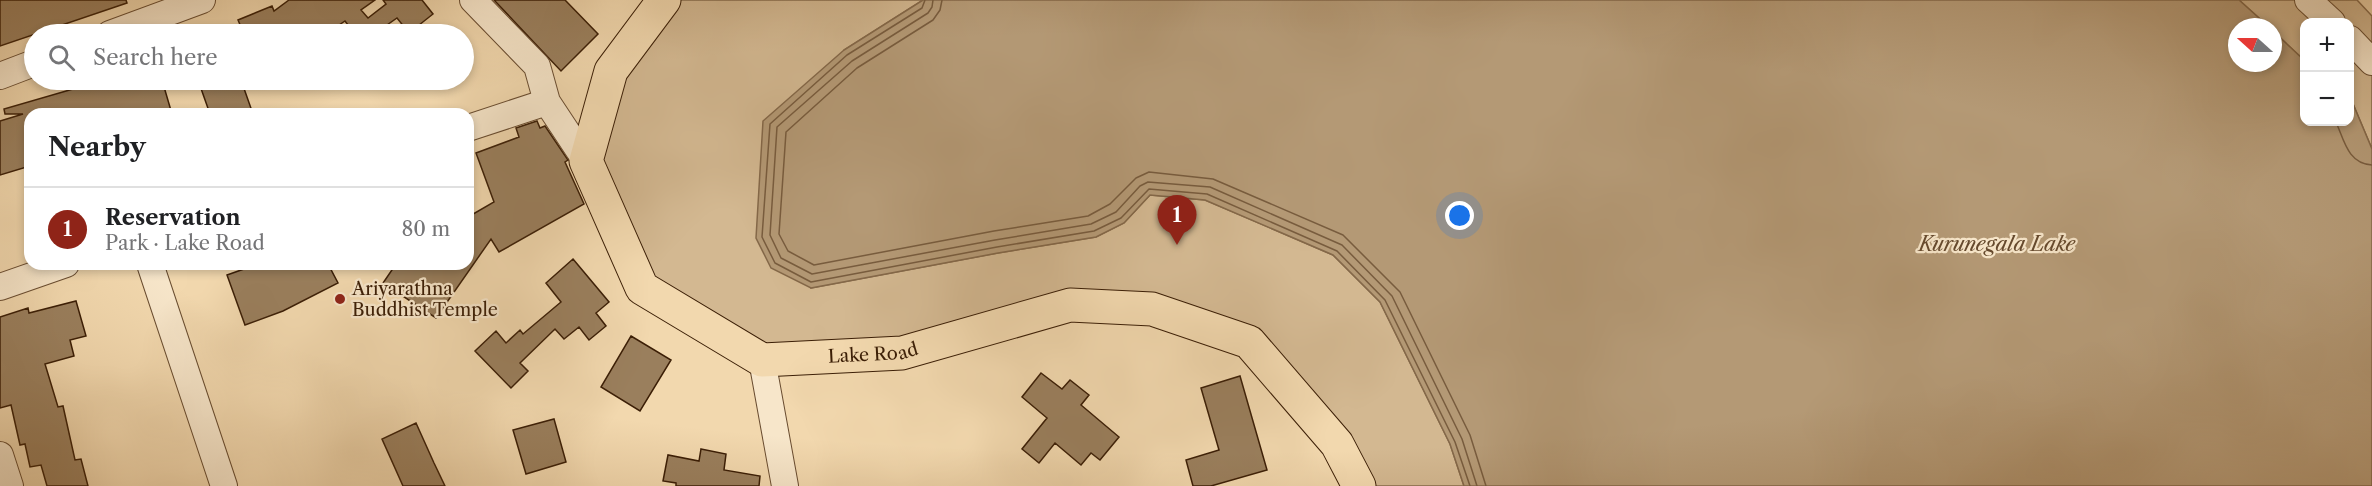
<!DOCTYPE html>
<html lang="en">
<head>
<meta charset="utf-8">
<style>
  body { margin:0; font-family:"Libre Caslon Text",serif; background:#f6f6f6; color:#202124 }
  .controls { position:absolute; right:18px; top:18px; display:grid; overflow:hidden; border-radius:12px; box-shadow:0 3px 9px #0003 }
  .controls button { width:54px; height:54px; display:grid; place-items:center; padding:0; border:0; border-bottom:2px solid #e0e0e0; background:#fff; color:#202124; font:30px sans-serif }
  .compass { position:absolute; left:2228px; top:18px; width:54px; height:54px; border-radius:50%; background:#fff; box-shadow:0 3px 9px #0003; rotate:291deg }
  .you { position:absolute; left:1460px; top:216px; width:21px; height:21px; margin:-15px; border:4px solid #fff; border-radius:50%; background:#1a73e8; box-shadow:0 0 0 9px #1a73e833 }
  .badge { display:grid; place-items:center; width:39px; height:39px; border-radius:50%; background:#8f2418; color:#fff; font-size:20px; font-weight:700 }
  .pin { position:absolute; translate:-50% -50px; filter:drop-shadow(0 2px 3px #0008) }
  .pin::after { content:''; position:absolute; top:32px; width:21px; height:18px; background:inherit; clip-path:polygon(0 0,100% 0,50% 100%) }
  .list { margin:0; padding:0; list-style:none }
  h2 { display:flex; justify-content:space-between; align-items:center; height:78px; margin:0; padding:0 24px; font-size:26px }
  h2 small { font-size:20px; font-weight:400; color:#757577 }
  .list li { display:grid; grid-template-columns:39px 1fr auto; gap:18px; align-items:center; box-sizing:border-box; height:84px; padding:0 24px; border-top:2px solid #e0e0e0 }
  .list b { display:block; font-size:22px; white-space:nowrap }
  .list p { margin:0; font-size:20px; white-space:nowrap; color:#757577 }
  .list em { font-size:20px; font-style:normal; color:#757577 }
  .icon { flex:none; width:33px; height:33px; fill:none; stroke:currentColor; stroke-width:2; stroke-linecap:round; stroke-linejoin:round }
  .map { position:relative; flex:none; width:2372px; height:486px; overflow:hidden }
  .search { position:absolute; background:#fff; box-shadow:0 3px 9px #0003; left:24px; top:24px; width:450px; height:66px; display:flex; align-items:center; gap:15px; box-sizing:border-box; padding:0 21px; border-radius:33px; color:#757577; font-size:22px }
  .panel { position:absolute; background:#fff; box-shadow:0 3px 9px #0003; left:24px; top:108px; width:450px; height:162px; border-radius:18px }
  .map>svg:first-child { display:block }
  .green { fill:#d3b891; stroke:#876b4c; stroke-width:1.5 }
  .water { fill:#b49975; stroke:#846849; stroke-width:1.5 }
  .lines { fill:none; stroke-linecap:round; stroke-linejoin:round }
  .shore { stroke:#785c3e; stroke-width:1.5 }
  .building { fill:#9a7f5d; stroke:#3b1e06; stroke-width:1.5 }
  .minor-casing { stroke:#694c30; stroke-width:28 }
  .major-casing { stroke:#3b1e06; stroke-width:35 }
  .minor { stroke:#f7e6ca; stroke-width:26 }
  .major { stroke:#f2d8ae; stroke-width:33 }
  .poi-dot { fill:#8f2418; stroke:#f7e6ca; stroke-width:2 }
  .labels { text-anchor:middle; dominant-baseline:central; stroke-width:4.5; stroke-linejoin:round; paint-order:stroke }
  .poi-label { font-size:18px; fill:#3b1e06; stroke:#f7e6ca; text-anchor:start }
  .street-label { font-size:18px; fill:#3b1e06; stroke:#f7e6ca }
  .water-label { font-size:20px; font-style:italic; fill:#65492d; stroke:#f7e6ca }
</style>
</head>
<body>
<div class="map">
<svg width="2372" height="486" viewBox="0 0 2372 486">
  <rect width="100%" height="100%" fill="#f2d8ae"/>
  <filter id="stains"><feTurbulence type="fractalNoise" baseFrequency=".00333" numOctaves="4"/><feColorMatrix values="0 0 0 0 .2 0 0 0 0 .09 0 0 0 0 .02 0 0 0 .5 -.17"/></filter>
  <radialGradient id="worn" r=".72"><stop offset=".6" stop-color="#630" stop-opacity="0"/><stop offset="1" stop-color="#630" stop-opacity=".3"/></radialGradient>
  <path class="green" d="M 664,0 L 923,0 L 844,50 L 811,288 L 998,253 L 1096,237 L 1124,223 L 1150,195 L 1205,200 L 1333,255 L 1380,302 L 1450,444 L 1464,486 L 1359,486 L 1249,342 L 1070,305 L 902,353 L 762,360 L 642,288 L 586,161 Z
    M 2239,0 L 2357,0 L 2372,16 L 2372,149 L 2353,104 L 2350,101 L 2350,22 L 2304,22 L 2304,60 L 2273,31 L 2273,27 L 2269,27 Z"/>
  <path class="water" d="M 923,0 L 2239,0 L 2269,27 L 2237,27 L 2237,63 L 2273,63 L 2273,31 L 2304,60 L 2304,122 L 2350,122 L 2350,101 L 2353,104 L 2372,149 L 2372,486 L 1464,486 L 1450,444 L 1380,302 L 1333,255 L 1205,200 L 1150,195 L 1124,223 L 1096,237 L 998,253 L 811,288 L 771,268 L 756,238 L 763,121 L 844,50 Z"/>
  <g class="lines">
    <path class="shore" d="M 925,0 L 922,8 L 847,55 L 770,124 L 762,237 L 775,263 L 811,282 L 997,247 L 1094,231 L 1121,218 L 1149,189 L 1207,194 L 1337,251 L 1385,300 L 1455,442 L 1470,486
      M 933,0 L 932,7 L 928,13 L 852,61 L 777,127 L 770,235 L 781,258 L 812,274 L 995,240 L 1091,224 L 1116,212 L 1140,186 L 1148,182 L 1210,187 L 1342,245 L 1392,296 L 1462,439 L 1477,486
      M 942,0 L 940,10 L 933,20 L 857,68 L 786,132 L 779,234 L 788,251 L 814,265 L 994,231 L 1088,216 L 1110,204 L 1136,178 L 1149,172 L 1213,179 L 1343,235 L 1400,292 L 1470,435 L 1486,486
      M 2336,122 C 2344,140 2348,164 2372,165"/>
  </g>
  <path class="building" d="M 0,0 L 126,0 L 127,3 L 0,46 Z
    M 289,0 L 375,0 L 361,10 L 368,18 L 386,4 L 383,0 L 422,0 L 433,14 L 409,33 L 397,18 L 377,32 L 379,34 L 355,34 L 345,21 L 326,34 L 244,34 L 238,20 L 272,6 L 274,11 Z
    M 494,0 L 565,0 L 598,34 L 561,71 Z
    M 104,80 L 162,80 L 172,114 L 30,114 L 30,166 L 0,175 L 0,121 L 23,114 L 5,114 L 4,109 Z
    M 198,80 L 241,80 L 253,114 L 210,114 Z
    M 537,121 L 540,128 L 545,126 L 568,160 L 565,162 L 584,204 L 499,252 L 491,239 L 436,318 L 383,283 L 396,264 L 468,264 L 468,217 L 494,202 L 476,153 L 519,137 L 516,128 Z
    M 573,259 L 609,302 L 596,313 L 606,326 L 589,340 L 579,327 L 564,339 L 555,329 L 520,363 L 528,371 L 511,388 L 475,351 L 496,331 L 506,343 L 520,330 L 523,334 L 561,302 L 546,283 Z
    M 242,264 L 328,264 L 338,283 L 283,311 L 245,325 L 227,275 L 244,269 Z
    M 76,301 L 86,336 L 70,340 L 74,356 L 45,364 L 58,407 L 63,406 L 75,460 L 81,459 L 88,486 L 47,486 L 41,465 L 30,467 L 25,444 L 20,445 L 11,405 L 0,408 L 0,317 L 28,308 L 29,313 Z
    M 631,336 L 671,360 L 640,411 L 601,387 Z
    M 1041,373 L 1062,389 L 1070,380 L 1089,395 L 1081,405 L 1119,437 L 1100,460 L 1091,453 L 1081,465 L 1055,443 L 1039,463 L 1022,449 L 1047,418 L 1022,397 Z
    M 1240,376 L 1267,470 L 1211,486 L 1193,486 L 1186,460 L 1219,450 L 1201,388 Z
    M 554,419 L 566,462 L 526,474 L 513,430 Z
    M 416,423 L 434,463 L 445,486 L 403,486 L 382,439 Z
    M 701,449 L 726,454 L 724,470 L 760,476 L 759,486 L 676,486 L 676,483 L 663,481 L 668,455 L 699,461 Z"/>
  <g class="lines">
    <defs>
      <path id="minor" d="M 473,0 L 537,66 L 547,102
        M 2308,0 L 2332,22
        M 110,34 L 202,0
        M 2350,39 L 2372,62
        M 0,76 L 34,63
        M 468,128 L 547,102 L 586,161
        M 150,264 L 224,486
        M 0,287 L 66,264
        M 762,360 L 785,486
        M 0,455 L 10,486"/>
      <g id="major">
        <path id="s1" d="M 664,0 L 611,71 L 586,161 L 642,288 L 762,360 L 902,353 L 1070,305 L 1152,309 L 1249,342 L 1337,444 L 1359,486"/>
      </g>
    </defs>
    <use href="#minor" class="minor-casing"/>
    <use href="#major" class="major-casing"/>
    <use href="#minor" class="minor"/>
    <use href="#major" class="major"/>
  </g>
  <circle class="poi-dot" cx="340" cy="299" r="6"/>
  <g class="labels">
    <g class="poi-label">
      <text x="352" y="289">Ariyarathna<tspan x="352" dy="21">Buddhist Temple</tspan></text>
    </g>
    <g class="street-label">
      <text stroke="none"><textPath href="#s1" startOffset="572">Lake Road</textPath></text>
    </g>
    <g class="water-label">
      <text x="1997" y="244">Kurunegala Lake</text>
    </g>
  </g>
  <rect width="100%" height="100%" filter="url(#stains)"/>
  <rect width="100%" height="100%" fill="url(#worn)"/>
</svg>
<div class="controls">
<button>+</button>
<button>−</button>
</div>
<svg class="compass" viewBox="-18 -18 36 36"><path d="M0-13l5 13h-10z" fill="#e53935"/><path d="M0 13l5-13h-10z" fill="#757577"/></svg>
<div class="you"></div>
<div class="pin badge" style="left:1177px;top:245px">1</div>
<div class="search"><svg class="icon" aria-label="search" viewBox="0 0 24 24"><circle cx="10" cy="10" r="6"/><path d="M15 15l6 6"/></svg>Search here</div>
<section class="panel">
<h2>Nearby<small></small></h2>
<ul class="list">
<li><span class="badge">1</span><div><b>Reservation</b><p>Park · Lake Road</p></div><em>80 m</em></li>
</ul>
</section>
</div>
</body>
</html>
